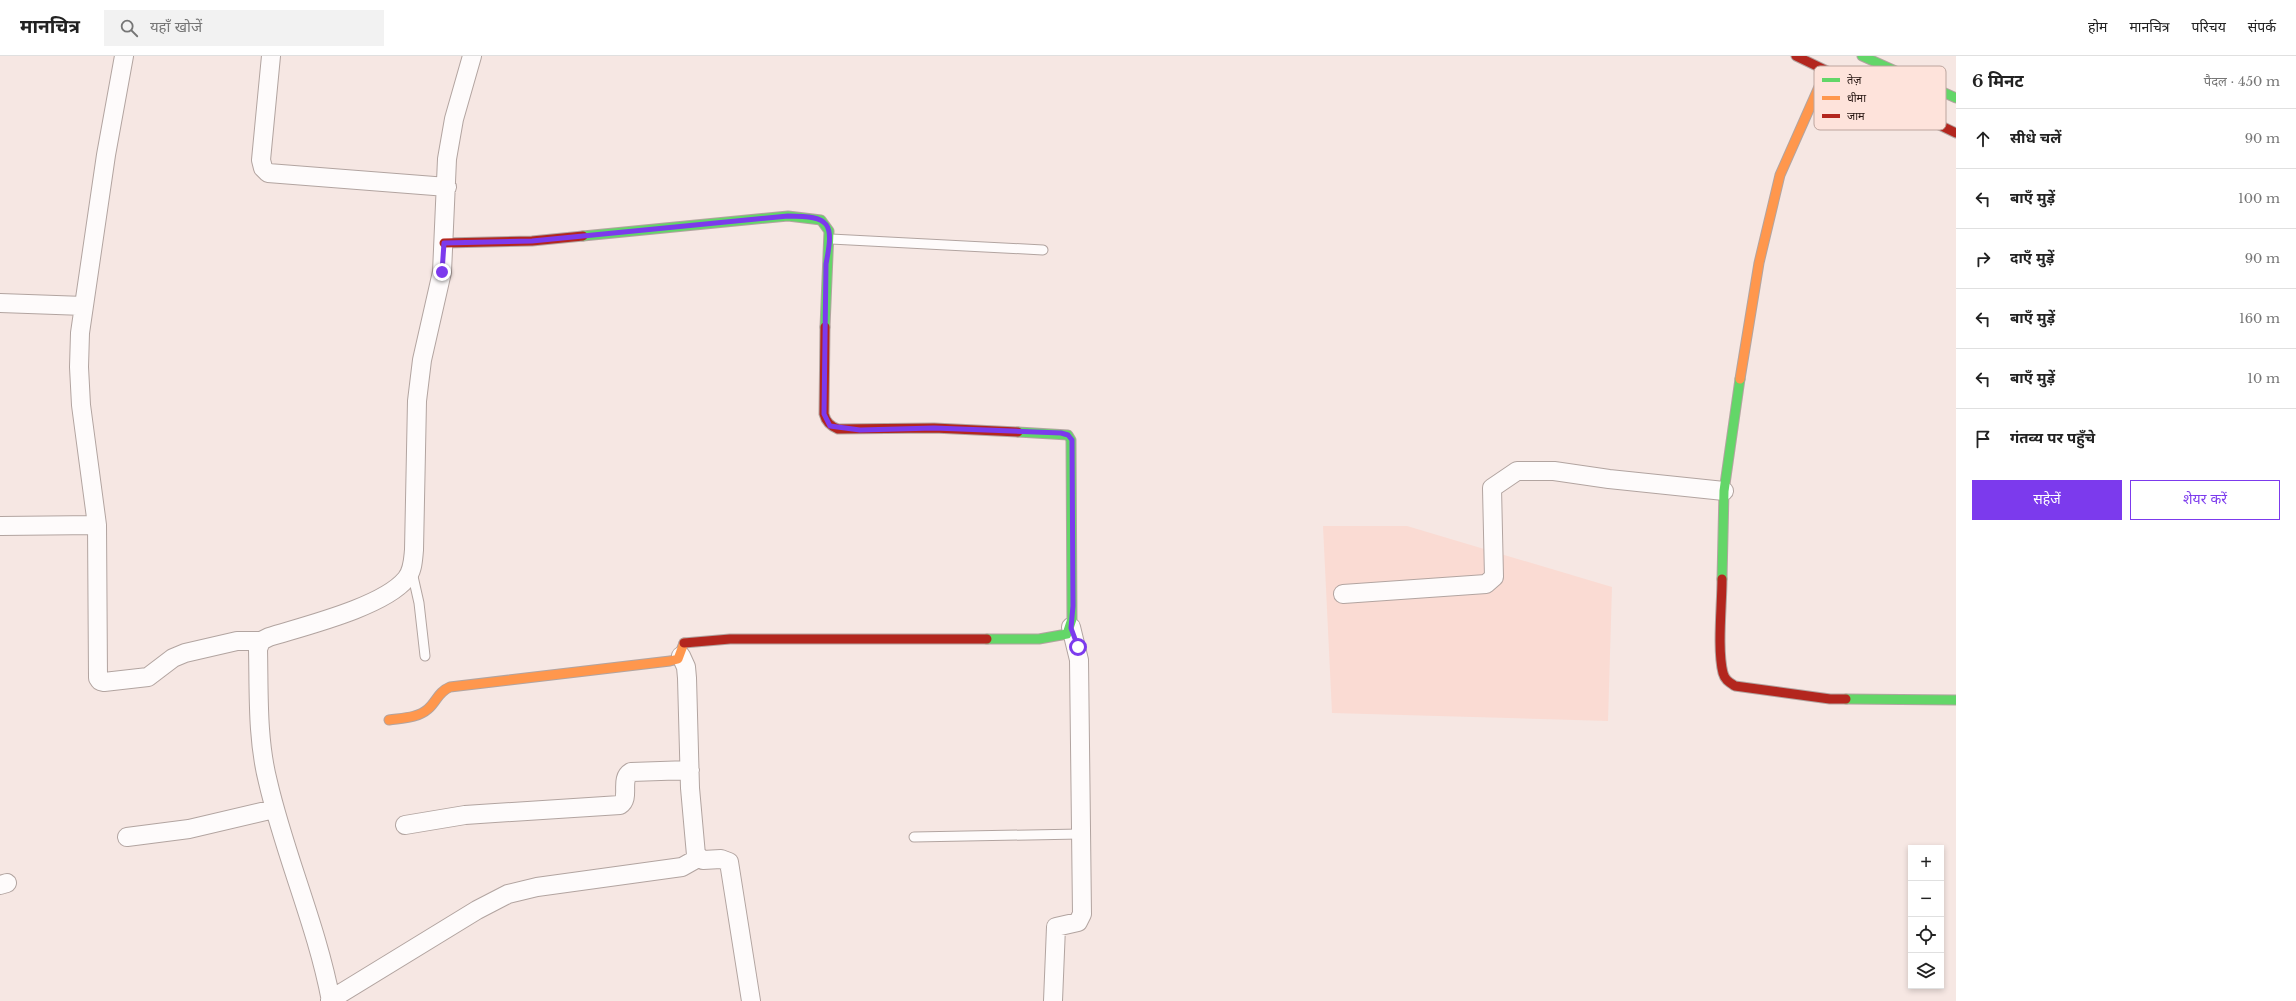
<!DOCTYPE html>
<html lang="hi">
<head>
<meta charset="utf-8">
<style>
  body { margin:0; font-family:"Libre Baskerville","Noto Sans Devanagari",serif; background:#f2f2f2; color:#222 }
  .controls { position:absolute; right:12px; bottom:12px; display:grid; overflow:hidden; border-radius:0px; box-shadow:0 2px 6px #0003 }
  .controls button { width:36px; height:36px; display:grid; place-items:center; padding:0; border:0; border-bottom:1px solid #e0e0e0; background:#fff; color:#222; font:20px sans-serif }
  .stop { position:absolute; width:12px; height:12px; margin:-9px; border:3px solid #7c3aed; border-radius:50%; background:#fff }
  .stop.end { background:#7c3aed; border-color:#fff; box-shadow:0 1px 4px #0008 }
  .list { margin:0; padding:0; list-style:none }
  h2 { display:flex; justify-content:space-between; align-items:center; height:52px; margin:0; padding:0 16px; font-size:17px }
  h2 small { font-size:13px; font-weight:400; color:#767676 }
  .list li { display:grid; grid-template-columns:26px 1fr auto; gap:12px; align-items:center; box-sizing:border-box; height:60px; padding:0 16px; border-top:1px solid #e0e0e0 }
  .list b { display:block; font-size:15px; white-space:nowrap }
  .list em { font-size:13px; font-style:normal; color:#767676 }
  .actions { display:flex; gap:8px; padding:12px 16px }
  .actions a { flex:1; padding:9px 0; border:1px solid #7c3aed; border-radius:0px; text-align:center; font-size:14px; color:#7c3aed }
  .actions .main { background:#7c3aed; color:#fff }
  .icon { flex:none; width:22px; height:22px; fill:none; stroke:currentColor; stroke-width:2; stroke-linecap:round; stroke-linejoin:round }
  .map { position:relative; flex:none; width:1956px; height:945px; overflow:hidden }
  header { display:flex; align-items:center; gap:24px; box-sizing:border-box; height:56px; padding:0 20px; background:#fff; border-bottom:1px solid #e0e0e0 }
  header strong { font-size:19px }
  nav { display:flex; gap:22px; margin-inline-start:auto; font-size:14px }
  .search { width:280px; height:36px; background:#f2f2f2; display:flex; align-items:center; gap:10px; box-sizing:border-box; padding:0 14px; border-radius:0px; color:#767676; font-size:15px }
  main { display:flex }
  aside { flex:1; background:#fff }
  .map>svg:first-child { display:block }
  .built { fill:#fadbd3 }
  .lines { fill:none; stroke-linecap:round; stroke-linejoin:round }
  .lane-casing { stroke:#b2a4a0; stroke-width:11 }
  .street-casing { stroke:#b2a4a0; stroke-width:20 }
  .fast-casing { stroke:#b2a4a0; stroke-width:11 }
  .slow-casing { stroke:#b2a4a0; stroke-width:11 }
  .jam-casing { stroke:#b2a4a0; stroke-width:11 }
  .lane { stroke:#fefbfb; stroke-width:9 }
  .street { stroke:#fefbfb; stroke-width:18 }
  .fast { stroke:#63d668; stroke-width:9 }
  .slow { stroke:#ff974d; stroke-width:9 }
  .jam { stroke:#b3261e; stroke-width:9 }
  .route { stroke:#7c3aed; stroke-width:5 }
  .key { fill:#fee3db; stroke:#bda59e; stroke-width:1 }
  .key-label { font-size:11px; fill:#251511 }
</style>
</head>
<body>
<header>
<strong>मानचित्र</strong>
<div class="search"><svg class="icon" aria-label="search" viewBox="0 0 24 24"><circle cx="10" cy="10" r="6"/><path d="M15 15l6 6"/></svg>यहाँ खोजें</div>
<nav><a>होम</a><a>मानचित्र</a><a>परिचय</a><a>संपर्क</a></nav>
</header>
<main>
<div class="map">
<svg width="1956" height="945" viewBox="0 0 1956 945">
  <rect width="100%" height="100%" fill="#f6e7e3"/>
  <path class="built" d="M 1323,470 L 1407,470 L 1612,531 L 1608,665 L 1332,657 Z"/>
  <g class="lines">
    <defs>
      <path id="lane" d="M 831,183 L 1043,194
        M 412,516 L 419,547 L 425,600
        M 914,781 L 1080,778"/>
      <path id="street" d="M 124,0 L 106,99 L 80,277 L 79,311 L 81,349 L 97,469 L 98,622 L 100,625 L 104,626 L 148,621 L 173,602 L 185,597 L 237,585 L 261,585
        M 271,0 L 261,104 L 263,112 L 268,117 L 447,131
        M 0,247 L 84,250
        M 0,470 L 97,469
        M 1343,538 L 1486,528 L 1494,521 L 1492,432 L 1517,415 L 1554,415 L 1609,423 L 1724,435
        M 681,600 L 686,611 L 687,622 L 690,732 L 696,799 L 703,804 L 721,803 L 729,806 L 751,945
        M 405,769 L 465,759 L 620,749 C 631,742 619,723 631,716 L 690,714
        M 127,781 L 189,773 L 274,753
        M 0,829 L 7,827
        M 330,944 L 477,854 L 508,838 L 537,831 L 682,811 L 698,802
        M 331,945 C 317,870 285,800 268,726 C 257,683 259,637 258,593 L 261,585 L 269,581 C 304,570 383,551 406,523 C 413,515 413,504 414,494 L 417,345 L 422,304 L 442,216 L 447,103 L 454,63 L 472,0
        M 1053,945 L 1056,871 L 1078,866 L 1082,858 L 1079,604 L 1071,571"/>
      <path id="fast" d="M 1862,0 L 1956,42
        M 583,180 L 788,160 L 821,164 L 829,175 L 825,271
        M 1722,523 L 1724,435 L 1740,323
        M 987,583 L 1039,583 L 1067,578 L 1072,563 L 1071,384 L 1068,379 L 1018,376
        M 1846,643 L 1956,644"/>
      <path id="slow" d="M 1740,323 L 1759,207 L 1780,119 L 1826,15
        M 389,664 C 402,662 418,662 428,653 C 437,645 438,636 450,631 L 670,605 L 678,603 L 684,587"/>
      <path id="jam" d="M 1796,0 L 1956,77
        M 444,187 L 532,185 L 583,180
        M 825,271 L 824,358 C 826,366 830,370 838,373 L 934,372 L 1018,376
        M 1722,523 C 1722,549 1717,593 1723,617 C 1725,624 1729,626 1735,630 L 1830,643 L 1846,643
        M 684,587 L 730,583 L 987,583"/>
    </defs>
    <use href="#lane" class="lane-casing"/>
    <use href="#street" class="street-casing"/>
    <use href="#fast" class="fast-casing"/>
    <use href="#slow" class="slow-casing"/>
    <use href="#jam" class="jam-casing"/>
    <use href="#lane" class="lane"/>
    <use href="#street" class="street"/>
    <use href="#fast" class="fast"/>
    <use href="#slow" class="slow"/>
    <use href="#jam" class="jam"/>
  </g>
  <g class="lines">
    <path class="route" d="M 442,216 L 444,187 L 532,185 L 788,160 C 831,160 834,167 826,208 L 824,358 L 830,370 L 860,374 L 934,372 L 1061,377 L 1068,379 L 1072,384 L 1073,550 L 1071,572 L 1078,591"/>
  </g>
  <rect x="1814" y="10" width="132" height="64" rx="6" class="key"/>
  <rect x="1822" y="22" width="18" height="4" fill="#63d668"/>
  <rect x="1822" y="40" width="18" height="4" fill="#ff974d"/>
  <rect x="1822" y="58" width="18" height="4" fill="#b3261e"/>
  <g class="key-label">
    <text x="1847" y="28">तेज़</text>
    <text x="1847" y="46">धीमा</text>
    <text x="1847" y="64">जाम</text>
  </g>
</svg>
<div class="controls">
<button>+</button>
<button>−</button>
<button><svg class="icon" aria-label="locate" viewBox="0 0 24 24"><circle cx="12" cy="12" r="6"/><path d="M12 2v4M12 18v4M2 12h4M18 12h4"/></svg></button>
<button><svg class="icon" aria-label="layers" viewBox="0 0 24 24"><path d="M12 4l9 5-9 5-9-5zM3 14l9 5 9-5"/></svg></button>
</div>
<div class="stop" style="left:1078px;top:591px"></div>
<div class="stop end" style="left:442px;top:216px"></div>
</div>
<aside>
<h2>6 मिनट<small>पैदल · 450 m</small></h2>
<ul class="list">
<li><svg class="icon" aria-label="ahead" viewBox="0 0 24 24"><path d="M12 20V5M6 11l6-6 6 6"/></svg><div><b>सीधे चलें</b></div><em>90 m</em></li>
<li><svg class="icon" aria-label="left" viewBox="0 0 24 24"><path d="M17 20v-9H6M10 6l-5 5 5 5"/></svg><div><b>बाएँ मुड़ें</b></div><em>100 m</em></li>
<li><svg class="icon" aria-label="right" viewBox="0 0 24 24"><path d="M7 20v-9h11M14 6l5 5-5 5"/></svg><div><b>दाएँ मुड़ें</b></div><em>90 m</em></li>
<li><svg class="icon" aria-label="left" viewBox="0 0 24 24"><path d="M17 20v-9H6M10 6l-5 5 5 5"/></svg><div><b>बाएँ मुड़ें</b></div><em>160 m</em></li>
<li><svg class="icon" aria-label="left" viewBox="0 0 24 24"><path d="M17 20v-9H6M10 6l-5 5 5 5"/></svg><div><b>बाएँ मुड़ें</b></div><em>10 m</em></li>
<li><svg class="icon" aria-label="arrive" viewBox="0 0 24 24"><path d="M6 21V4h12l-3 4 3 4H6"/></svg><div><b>गंतव्य पर पहुँचे</b></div></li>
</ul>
<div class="actions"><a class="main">सहेजें</a><a>शेयर करें</a></div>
</aside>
</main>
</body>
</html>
